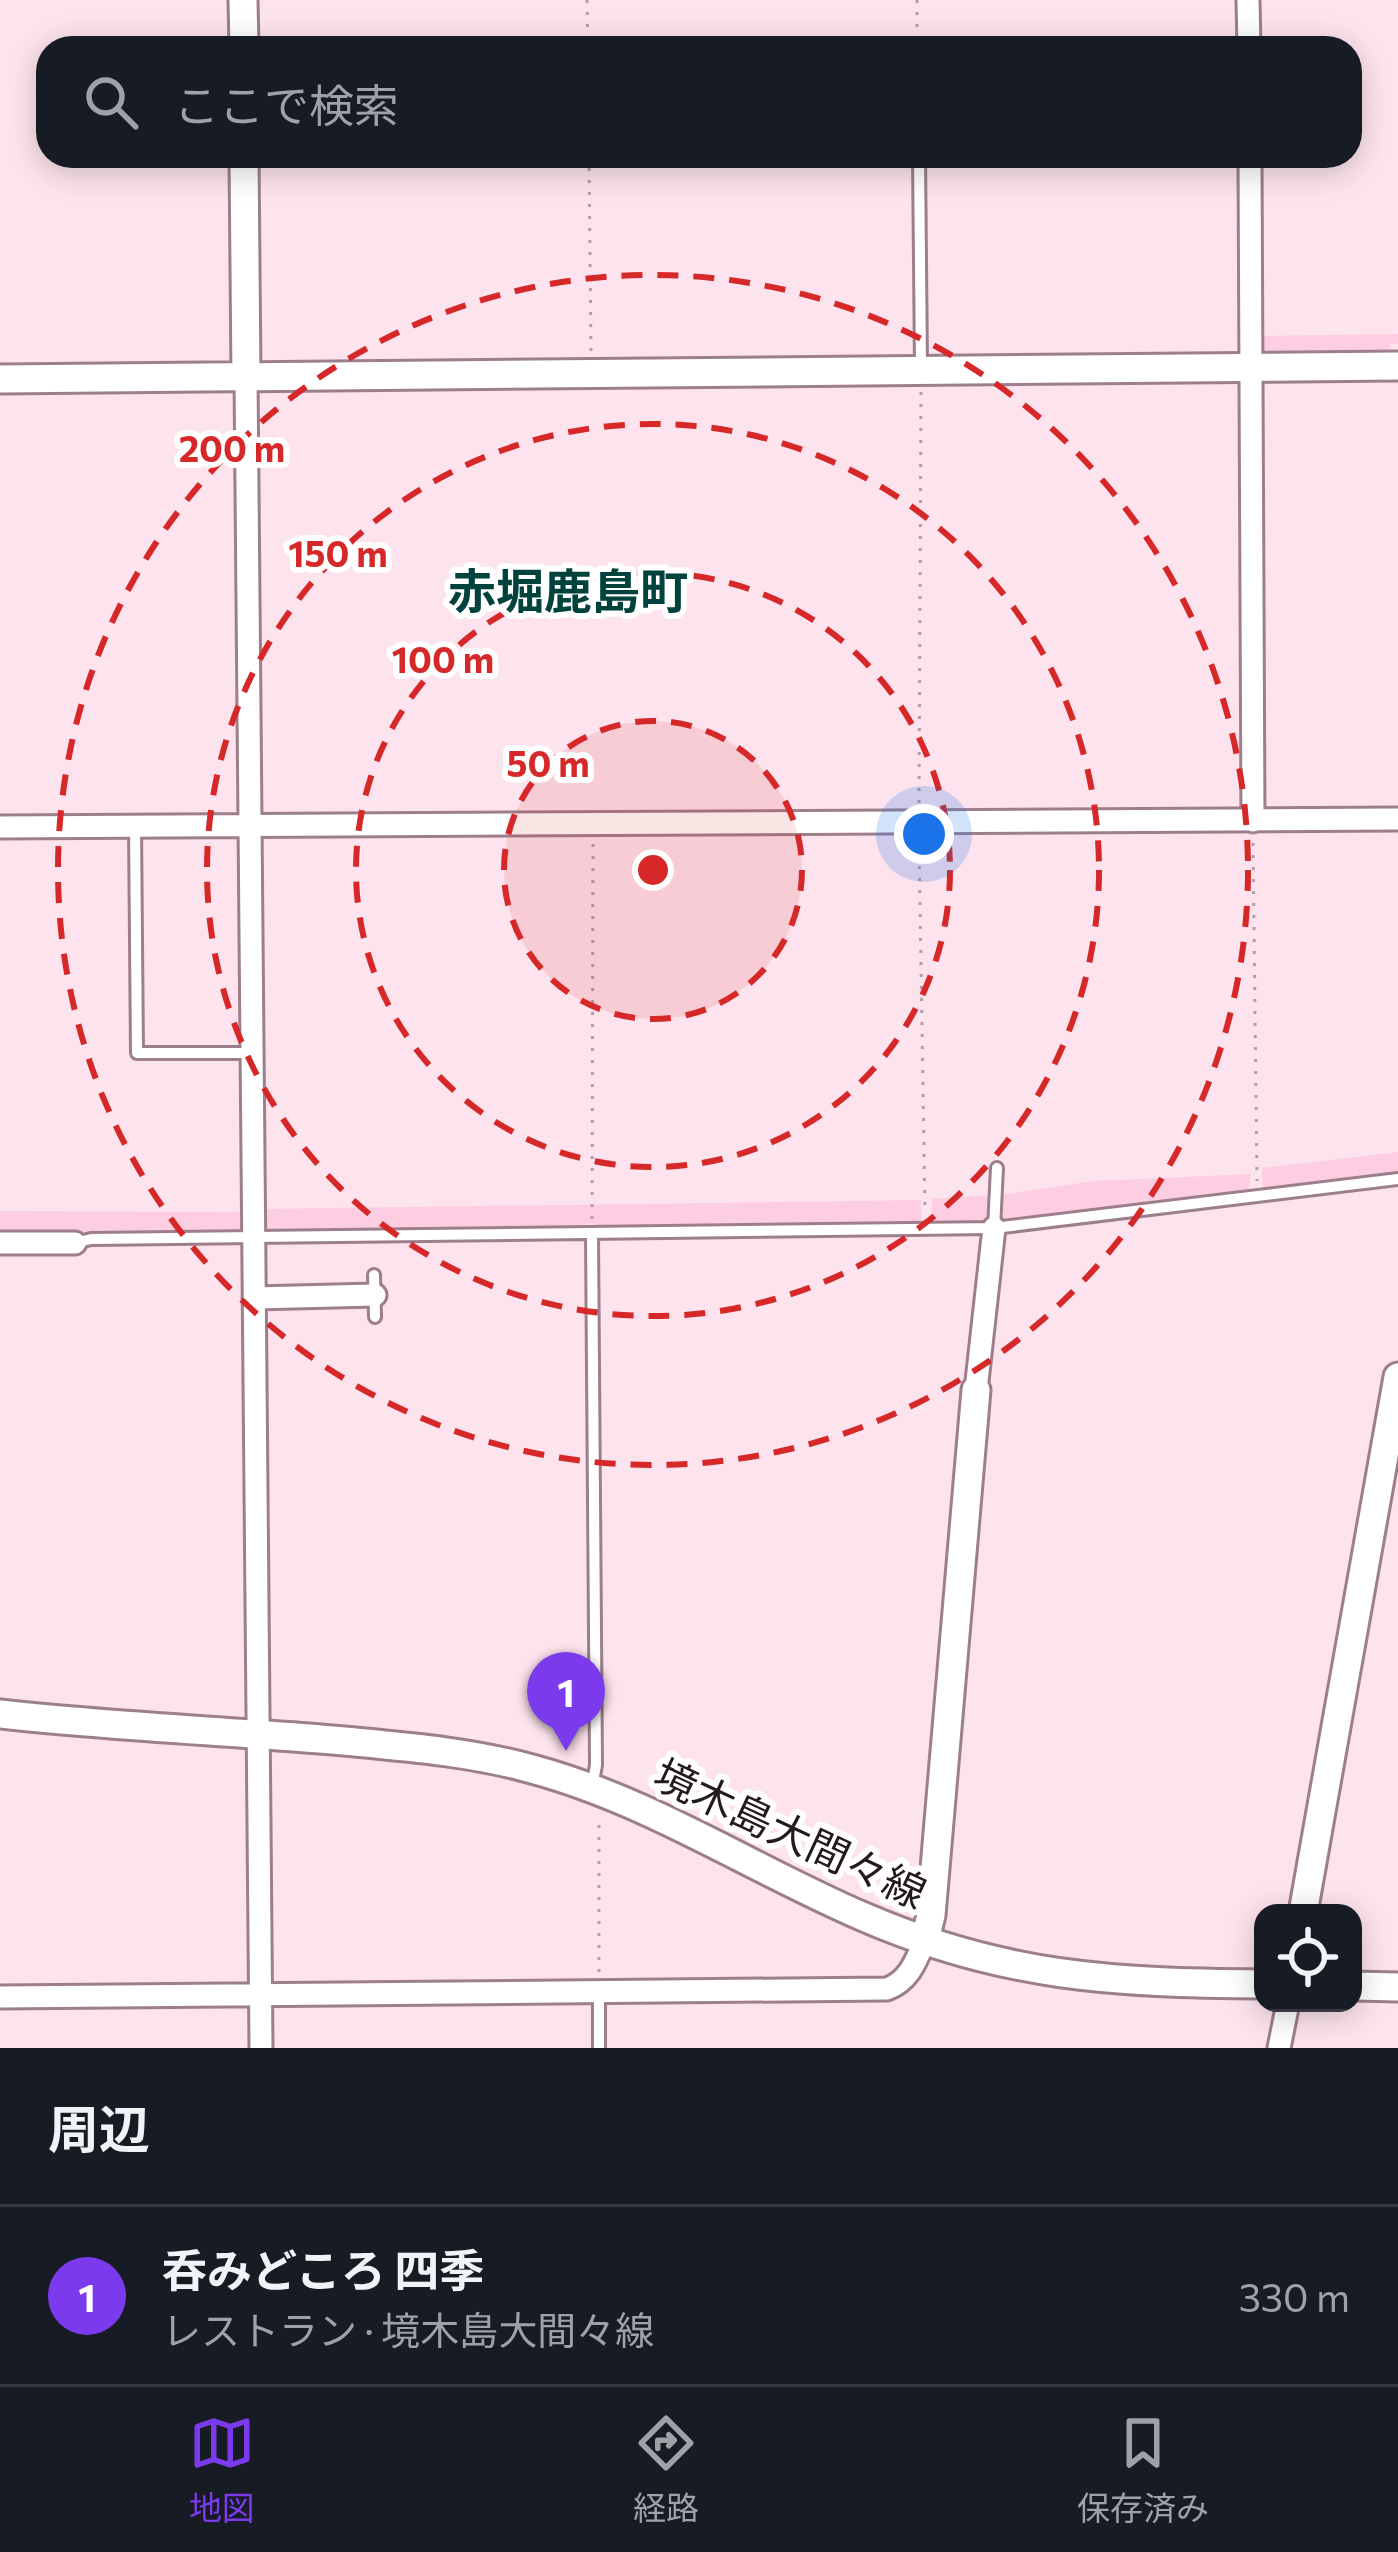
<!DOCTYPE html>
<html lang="ja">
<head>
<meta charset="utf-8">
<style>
  body { margin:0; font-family:Commissioner,"Noto Sans JP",sans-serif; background:#242831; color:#f1f3f6 }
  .controls { position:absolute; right:36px; bottom:36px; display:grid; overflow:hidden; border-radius:24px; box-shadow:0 6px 30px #0003 }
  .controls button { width:108px; height:108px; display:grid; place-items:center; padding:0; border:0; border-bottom:3px solid #363941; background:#171b24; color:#f1f3f6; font:60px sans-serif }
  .you { position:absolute; left:924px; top:834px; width:42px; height:42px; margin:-30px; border:9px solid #fff; border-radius:50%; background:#1a73e8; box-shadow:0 0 0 18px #1a73e833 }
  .badge { display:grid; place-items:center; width:78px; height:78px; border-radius:50%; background:#7c3aed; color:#fff; font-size:39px; font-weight:700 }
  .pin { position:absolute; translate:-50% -99px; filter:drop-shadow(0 3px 6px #0008) }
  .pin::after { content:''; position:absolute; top:63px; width:42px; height:36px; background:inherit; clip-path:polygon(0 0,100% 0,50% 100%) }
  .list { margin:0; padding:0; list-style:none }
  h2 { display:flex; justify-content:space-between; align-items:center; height:156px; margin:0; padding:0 48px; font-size:51px }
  h2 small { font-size:39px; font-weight:400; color:#9ea1a6 }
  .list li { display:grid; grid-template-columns:78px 1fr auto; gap:36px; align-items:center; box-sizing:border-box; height:180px; padding:0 48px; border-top:3px solid #363941 }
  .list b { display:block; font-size:45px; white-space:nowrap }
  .list p { margin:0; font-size:39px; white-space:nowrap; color:#9ea1a6 }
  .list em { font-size:39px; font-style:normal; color:#9ea1a6 }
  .icon { flex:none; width:66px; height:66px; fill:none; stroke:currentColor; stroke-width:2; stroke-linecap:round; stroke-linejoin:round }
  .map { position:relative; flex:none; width:1398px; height:2048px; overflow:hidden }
  .search { position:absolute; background:#171b24; box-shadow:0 6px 30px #0003; left:36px; right:36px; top:36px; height:132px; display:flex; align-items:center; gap:30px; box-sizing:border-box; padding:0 42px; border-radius:36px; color:#9ea1a6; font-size:45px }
  .sheet { height:336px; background:#171b24 }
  nav { display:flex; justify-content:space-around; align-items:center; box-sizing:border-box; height:168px; border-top:3px solid #363941; background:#171b24; font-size:33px; color:#9ea1a6 }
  nav a { display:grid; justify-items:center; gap:6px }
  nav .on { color:#7c3aed }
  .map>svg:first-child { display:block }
  .green { fill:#fdcee1 }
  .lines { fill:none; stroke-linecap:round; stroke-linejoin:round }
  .lane-casing { stroke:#9c7f8b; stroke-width:16 }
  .street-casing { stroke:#9c7f8b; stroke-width:27 }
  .secondary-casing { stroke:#9c7f8b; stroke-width:33 }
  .path { stroke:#b29da6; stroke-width:3; stroke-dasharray:3 9; stroke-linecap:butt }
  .lane { stroke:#fff; stroke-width:10 }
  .street { stroke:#fff; stroke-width:21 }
  .secondary { stroke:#fff; stroke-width:27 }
  .ring { fill:none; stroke:#d62828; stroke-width:6; stroke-dasharray:21 15 }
  .labels { text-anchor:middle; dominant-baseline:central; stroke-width:12; stroke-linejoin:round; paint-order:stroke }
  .street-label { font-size:42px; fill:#24191e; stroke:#fff }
  .quarter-label { font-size:48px; font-weight:bold; fill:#00423c; stroke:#fff }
  .centre { fill:#d62828; stroke:#fff; stroke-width:6 }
  .ring-label { font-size:36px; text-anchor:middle; font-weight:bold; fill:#d62828; stroke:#fff; stroke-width:12; stroke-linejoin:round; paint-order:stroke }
</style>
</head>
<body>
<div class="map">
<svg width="1398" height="2048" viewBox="0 0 1398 2048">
  <rect width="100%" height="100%" fill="#fde3ed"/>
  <path class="green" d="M 1398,334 L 1398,344 L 1390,344 L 1390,352 L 1264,353 L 1257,348 L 1257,336 Z
    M 1398,1152 L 1398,1174 L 1263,1190 L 1262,1168 Z
    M 1251,1174 L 1248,1191 L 984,1223 L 938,1224 L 932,1220 L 932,1199 L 1007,1194 L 1093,1181 Z
    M 921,1200 L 921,1221 L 916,1225 L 603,1227 L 589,1223 L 580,1228 L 264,1232 L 263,1209 Z
    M 0,1211 L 244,1212 L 245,1231 L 0,1232 Z"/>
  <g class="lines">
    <defs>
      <path id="lane" d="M 919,156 L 921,366
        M 135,826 L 137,1053 L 253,1053
        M 994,1228 L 997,1168
        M 75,1243 L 91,1239 L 994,1228 L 1398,1179
        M 374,1275 L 375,1317
        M 592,1787 L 596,1765 L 592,1234
        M 599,1992 L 599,2048"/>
      <path id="street" d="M 1248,0 L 1249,48
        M 1250,156 L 1253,821
        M 246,377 L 261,2048
        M 0,827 L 1398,819
        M 0,1243 L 75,1243
        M 254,1298 L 375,1295
        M 976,1390 L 994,1228
        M 0,1997 L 887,1989 C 909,1981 916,1961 925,1940
        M 1279,2048 L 1288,2003"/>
      <path id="secondary" d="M 243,0 L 244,48
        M 244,156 L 246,377
        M 0,379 L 1398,366
        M 0,1714 C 114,1727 230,1731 344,1741 C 408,1747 471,1752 532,1769 C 651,1801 752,1869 864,1917 C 1003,1977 1114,1983 1263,1984
        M 1303,1913 L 1398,1377
        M 925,1940 L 931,1915 L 976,1390
        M 1353,1986 L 1398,1987"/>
    </defs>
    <use href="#lane" class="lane-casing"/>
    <use href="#street" class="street-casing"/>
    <use href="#secondary" class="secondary-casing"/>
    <path class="path" d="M 587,0 L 588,48
      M 917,0 L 917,48
      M 589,156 L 591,352
      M 919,803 L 921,392
      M 919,842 L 925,1211
      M 1253,843 L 1257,1181
      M 592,1219 L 593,844
      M 599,1972 L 599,1820"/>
    <use href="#lane" class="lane"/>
    <use href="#street" class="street"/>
    <use href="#secondary" class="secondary"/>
  </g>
  <circle cx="653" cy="870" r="149" fill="#d62828" fill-opacity=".12"/>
  <g class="ring">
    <circle cx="653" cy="870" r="149"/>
    <circle cx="653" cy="870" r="297"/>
    <circle cx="653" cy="870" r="446"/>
    <circle cx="653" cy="870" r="595"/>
  </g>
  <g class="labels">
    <g class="street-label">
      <text transform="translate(791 1832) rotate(25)">境木島大間々線</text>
    </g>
    <g class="quarter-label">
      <text x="568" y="589">赤堀鹿島町</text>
    </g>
  </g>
  <circle cx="653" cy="870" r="18" class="centre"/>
  <g class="ring-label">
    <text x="232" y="462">200 m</text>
    <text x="338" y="567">150 m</text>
    <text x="443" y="673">100 m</text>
    <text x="548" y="777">50 m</text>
  </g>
</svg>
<div class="controls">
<button><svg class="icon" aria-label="locate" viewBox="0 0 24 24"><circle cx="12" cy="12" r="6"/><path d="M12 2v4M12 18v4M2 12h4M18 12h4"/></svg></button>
</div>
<div class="you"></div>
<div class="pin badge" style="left:566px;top:1751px">1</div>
<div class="search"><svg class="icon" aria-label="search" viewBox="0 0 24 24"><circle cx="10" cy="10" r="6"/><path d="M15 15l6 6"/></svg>ここで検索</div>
</div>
<section class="sheet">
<h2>周辺<small></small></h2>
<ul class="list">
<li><span class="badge">1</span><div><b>呑みどころ 四季</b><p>レストラン · 境木島大間々線</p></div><em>330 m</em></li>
</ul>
</section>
<nav>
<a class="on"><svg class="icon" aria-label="map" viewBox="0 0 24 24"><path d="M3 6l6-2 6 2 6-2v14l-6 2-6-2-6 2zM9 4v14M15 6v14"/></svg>地図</a>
<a><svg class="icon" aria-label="directions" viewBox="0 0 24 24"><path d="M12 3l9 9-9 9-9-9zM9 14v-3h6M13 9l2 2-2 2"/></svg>経路</a>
<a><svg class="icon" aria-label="saved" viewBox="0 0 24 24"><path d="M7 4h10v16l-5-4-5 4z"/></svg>保存済み</a>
</nav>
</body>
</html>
